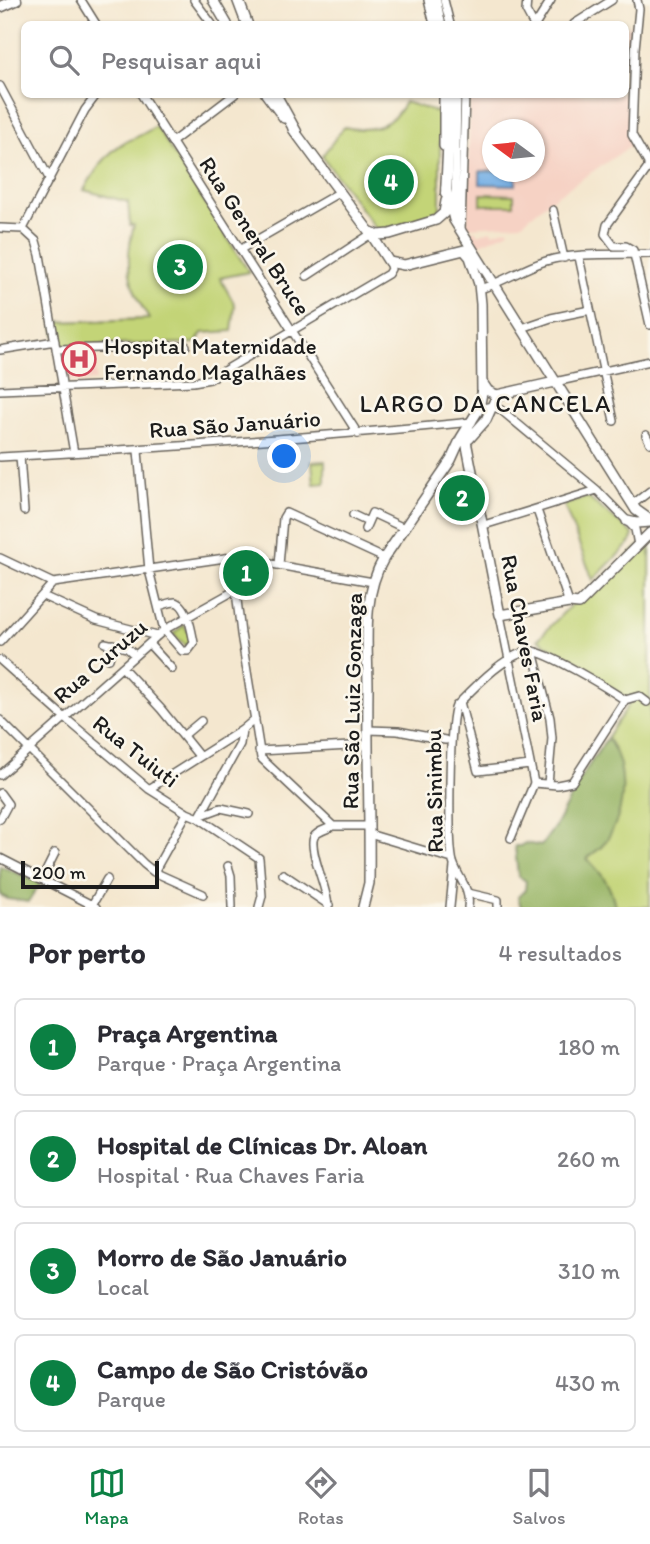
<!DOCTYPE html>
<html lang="pt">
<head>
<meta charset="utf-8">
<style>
  body { margin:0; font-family:Itim,sans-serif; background:#f7f7f7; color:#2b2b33 }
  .compass { position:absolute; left:482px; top:119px; width:63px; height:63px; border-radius:50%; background:#fff; box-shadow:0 2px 5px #0004; rotate:285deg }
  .scale { position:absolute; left:21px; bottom:18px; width:138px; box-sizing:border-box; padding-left:7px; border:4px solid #1c1c1c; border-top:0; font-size:19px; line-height:24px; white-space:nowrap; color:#1c1c1c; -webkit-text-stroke:5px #fbf7ec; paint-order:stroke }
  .you { position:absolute; left:285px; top:457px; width:24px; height:24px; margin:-18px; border:5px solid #fff; border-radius:50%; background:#1a73e8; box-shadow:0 0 0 10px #1a73e833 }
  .badge { display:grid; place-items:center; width:46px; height:46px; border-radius:50%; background:#0b8043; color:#fff; font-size:23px; font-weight:700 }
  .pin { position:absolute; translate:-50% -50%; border:4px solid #fff; box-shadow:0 2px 7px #0006 }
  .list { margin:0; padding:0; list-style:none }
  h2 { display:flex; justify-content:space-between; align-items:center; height:91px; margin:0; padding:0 28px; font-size:30px }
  h2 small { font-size:23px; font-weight:400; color:#7c7c81 }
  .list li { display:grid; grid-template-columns:46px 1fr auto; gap:21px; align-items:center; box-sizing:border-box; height:98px; margin:0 14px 14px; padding:0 14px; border:2px solid #e1e1e2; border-radius:10px }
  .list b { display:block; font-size:26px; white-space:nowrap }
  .list p { margin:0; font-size:23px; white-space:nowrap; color:#7c7c81 }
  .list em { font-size:23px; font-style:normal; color:#7c7c81 }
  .icon { flex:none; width:38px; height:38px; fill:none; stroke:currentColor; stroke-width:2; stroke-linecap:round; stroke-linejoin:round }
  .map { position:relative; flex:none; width:650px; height:907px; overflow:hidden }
  .search { position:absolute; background:#fff; box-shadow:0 2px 5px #0004; left:21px; right:21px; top:21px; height:77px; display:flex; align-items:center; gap:18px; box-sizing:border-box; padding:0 24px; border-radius:10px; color:#7c7c81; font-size:26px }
  .sheet { height:539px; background:#fff }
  nav { display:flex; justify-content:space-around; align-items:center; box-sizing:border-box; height:98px; border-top:2px solid #e1e1e2; background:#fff; font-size:19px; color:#7c7c81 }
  nav a { display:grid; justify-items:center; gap:4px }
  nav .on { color:#0b8043 }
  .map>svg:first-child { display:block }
  .built { fill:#f6d2c4; fill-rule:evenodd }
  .green { fill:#c3d477; stroke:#70784a; stroke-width:2 }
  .forest { fill:#9ab668; stroke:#5b6942; stroke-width:2 }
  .water { fill:#74afe5; stroke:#486680; stroke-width:2 }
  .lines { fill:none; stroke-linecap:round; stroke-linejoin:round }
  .minor-casing { stroke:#68635b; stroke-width:10 }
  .major-casing { stroke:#68635b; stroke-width:12 }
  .highway-casing { stroke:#68635b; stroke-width:13 }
  .minor { stroke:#fff; stroke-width:7 }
  .major { stroke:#fff; stroke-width:9 }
  .highway { stroke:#fff; stroke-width:10 }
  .labels { text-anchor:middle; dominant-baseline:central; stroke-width:5; stroke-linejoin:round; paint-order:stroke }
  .street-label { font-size:23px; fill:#1c1c1c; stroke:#fbf7ec }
  .poi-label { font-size:23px; fill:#1c1c1c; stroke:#fbf7ec; text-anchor:start }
  .neighbourhood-label { font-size:24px; letter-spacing:2px; fill:#1c1c1c; stroke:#fbf7ec }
</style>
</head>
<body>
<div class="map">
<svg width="650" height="907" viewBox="0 0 650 907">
  <rect width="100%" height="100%" fill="#fbf7ec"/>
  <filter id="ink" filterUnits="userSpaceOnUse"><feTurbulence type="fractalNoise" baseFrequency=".0143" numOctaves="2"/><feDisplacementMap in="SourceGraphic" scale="14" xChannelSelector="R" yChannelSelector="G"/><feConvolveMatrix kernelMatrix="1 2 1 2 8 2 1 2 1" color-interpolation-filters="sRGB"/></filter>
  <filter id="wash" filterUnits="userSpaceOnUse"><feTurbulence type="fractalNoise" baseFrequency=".00686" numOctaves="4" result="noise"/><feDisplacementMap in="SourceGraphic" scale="28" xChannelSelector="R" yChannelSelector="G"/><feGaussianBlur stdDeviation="1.57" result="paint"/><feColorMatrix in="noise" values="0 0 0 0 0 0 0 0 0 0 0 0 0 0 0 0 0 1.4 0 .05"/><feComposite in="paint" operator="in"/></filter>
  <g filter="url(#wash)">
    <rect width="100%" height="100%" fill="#f4e7cf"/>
    <path class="built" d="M 634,23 L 629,138 L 632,145 L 549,201 L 521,224 L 467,227 L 470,95 L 626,94 L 626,28 ZM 492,130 L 534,130 L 534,172 L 492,172 Z
      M 507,228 L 509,231 L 476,246 L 470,233 L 475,230 L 478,235 L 490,230 L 494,233 Z
      M 95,350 L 96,381 L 67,381 L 61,352 Z"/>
    <path class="green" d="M 405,102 L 440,113 L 440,208 L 437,213 L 382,231 L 376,229 L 322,156 L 344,127 C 370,133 393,126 405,102 Z
      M 156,126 L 249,272 L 220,278 L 235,305 L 232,331 L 202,333 L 196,343 L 57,346 L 53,322 L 149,319 C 128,285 124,263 134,225 L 130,225 L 128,202 L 84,190 C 94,172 110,147 130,140 C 140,136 147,132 156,126 Z
      M 481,194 L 514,195 L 514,205 L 481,205 Z
      M 325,461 L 325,483 L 314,484 L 312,462 Z
      M 587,497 L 633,534 L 631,542 L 593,580 L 564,505 Z
      M 650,537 L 650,907 L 615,907 C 611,883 598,875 587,857 C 625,838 630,768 607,738 L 631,701 L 538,639 L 570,606 Z
      M 238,561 L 242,565 L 245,562 L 259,566 L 244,584 L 239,583 L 235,562 Z
      M 184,625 L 192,638 L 186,646 L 173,634 Z"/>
    <path class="forest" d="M 607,738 C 630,768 626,815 603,845 C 598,851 591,854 587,859 C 602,873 612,887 615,907 L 521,907 L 518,897 L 525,890 L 526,881 L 518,876 L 515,846 L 520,846 L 525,843 L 541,846 L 556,825 L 580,779 Z
      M 0,866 L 41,883 L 28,902 L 8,899 L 0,895 Z"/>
    <path class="water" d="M 480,171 L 516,172 L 516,185 L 480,184 Z"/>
  </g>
  <g filter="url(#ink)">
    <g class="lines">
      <defs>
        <path id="minor" d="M 81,0 L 96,24
          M 194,0 L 212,24
          M 444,0 L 450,24
          M 527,0 L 526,11 L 533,24
          M 637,0 L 639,9 L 635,49 L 632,135 L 648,163 L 648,168 L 607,225 L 605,234 L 614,246 L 626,246 L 633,250 L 650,325
          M 536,24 L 551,0
          M 574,24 L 612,0
          M 0,86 L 50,180
          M 141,94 L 358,434
          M 172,142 L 235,94
          M 553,210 L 564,258
          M 457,216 L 455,203 L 457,94
          M 0,228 L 23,229
          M 23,229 L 36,241 L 40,255 L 74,453
          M 23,229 L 85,110 L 97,94
          M 461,230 L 465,94
          M 241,249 L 340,192
          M 579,257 L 614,421
          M 307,276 L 371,234
          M 480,289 C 503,282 523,268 546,261 C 576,252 618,255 650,254
          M 522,328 L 551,318 L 590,310
          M 56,349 L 186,346
          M 0,350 L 55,341
          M 555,382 L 650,361
          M 0,390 L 193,382 L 210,379 L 388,274 L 391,269 L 389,262
          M 479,409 L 492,406 L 501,410 L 597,490 L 635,529 L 638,545
          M 646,435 L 650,443
          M 138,451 L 149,570 L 164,630 L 182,651 L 188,651 L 194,643 C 192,633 188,604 175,602 C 171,602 163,605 158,606
          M 20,456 L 24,511
          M 0,457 C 158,448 315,438 472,422
          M 633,504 L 650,491
          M 537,510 L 569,603
          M 353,515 L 368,522
          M 484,525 L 597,490
          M 365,529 L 372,513 L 404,528
          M 232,557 L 241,634 L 261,758 L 333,826 L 369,826
          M 0,558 L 53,583
          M 279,565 L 283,518 L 286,513 L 384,558
          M 53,583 L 232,557 L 373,582
          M 43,596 L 96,620 L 157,636
          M 500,615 L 534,783 L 511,838
          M 0,642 L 53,583
          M 105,643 L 127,648 L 135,655
          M 149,644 L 172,669
          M 533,651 L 550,718 L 552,738 L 548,784
          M 109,659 L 113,644
          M 0,660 L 64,717 L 149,789 L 187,813 L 199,818 L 259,858 L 262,896 L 259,907
          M 122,667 L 161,709 L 199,756
          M 625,700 L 639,696 L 647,702
          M 460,702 L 478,771 L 530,765
          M 0,720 L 144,864 L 154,872 L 203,894
          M 368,730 L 398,731 L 445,740
          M 183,736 L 201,721
          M 259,751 L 368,745
          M 0,775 L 164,630 L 250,582 L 260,571 L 261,563
          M 534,783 L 557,785 L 572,782 L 625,700
          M 149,789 L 242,730 L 255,719
          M 0,793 L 8,804 L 0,819
          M 202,815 L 221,808 L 249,814
          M 199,818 L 240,744 L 242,730
          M 369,834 L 452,859
          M 0,858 L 96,907
          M 228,866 L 231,876 L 232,907
          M 154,872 L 187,813
          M 283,874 L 329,905
          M 42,879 L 55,853
          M 468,893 L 498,900 L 498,907
          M 92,905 L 107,879
          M 328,907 C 328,889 308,850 314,837 C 317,831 328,829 333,826
          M 450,907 L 454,866
          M 468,907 C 471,889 458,878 453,862 C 448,844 449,720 456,706 C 474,688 504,655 529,651 C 544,649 610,690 625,700"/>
        <path id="major" d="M 213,0 L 227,24
          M 429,0 L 435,24
          M 266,94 L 284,118
          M 293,129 L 371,234 L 389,262 L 404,265 L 464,250 L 470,257 L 479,284 L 481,304 L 482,393 L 479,409 L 461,438 L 451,460 L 384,558 C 361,597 368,646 368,689 C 367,754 370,818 369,883 L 363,907
          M 444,146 L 444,94
          M 446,188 L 454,220 L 636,510 L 650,520
          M 371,232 L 379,235 L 390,234 L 436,220 L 444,213 L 446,201
          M 482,382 L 488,391 L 497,395 L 555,382
          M 470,431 L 466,441 L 500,615 L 569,603 L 579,604 L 650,533
          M 469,439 L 486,420 L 494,402 L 499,395
          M 627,521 L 636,523 L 650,522"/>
        <path id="highway" d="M 238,0 L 247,24
          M 435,0 L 440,24
          M 0,7 L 16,0
          M 275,94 L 296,132
          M 446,194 L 451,94"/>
      </defs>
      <use href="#minor" class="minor-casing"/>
      <use href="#major" class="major-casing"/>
      <use href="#highway" class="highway-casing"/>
      <use href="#minor" class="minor"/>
      <use href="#major" class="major"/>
      <use href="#highway" class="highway"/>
    </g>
  </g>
  <defs>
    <symbol id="hospital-ring" viewBox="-11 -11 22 22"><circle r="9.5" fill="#fbf7ec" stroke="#d1495b" stroke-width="1.5"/><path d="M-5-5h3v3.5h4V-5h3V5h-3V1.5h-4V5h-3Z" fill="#d1495b"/></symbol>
  </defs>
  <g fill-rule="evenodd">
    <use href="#hospital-ring" x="60" y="340" width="38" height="38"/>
  </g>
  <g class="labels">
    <g class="street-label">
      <text transform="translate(255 236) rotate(57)">Rua General Bruce</text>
      <text transform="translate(235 424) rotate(-4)">Rua São Januário</text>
      <text transform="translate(525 638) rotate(79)">Rua Chaves Faria</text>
      <text transform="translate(100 661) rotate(-41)">Rua Curuzu</text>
      <text transform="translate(352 701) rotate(-89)">Rua São Luiz Gonzaga</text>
      <text transform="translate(136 751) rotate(38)">Rua Tuiuti</text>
      <text transform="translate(434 791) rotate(-91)">Rua Sinimbu</text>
    </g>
    <g class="poi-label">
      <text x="104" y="346">Hospital Maternidade<tspan x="104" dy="26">Fernando Magalhães</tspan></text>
    </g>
    <g class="neighbourhood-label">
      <text x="486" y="403">LARGO DA CANCELA</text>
    </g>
  </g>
</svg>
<svg class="compass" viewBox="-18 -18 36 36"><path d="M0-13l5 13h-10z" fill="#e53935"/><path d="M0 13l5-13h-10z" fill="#7c7c81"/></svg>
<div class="scale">200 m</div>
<div class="you"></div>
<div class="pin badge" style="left:246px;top:573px">1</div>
<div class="pin badge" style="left:462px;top:498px">2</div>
<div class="pin badge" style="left:180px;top:267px">3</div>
<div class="pin badge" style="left:391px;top:182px">4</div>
<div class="search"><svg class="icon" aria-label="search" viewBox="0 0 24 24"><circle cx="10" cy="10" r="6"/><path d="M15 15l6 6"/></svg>Pesquisar aqui</div>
</div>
<section class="sheet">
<h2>Por perto<small>4 resultados</small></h2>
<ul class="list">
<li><span class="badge">1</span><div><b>Praça Argentina</b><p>Parque · Praça Argentina</p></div><em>180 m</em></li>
<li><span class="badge">2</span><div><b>Hospital de Clínicas Dr. Aloan</b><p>Hospital · Rua Chaves Faria</p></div><em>260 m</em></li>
<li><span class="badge">3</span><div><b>Morro de São Januário</b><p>Local</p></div><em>310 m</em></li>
<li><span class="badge">4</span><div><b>Campo de São Cristóvão</b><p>Parque</p></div><em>430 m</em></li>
</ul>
</section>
<nav>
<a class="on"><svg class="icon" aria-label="map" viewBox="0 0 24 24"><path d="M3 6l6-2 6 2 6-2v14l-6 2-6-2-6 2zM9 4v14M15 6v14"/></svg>Mapa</a>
<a><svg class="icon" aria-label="directions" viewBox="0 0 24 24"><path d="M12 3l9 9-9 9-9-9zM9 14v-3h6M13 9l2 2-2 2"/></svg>Rotas</a>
<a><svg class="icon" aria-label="saved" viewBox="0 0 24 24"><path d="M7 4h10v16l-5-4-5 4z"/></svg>Salvos</a>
</nav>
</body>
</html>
